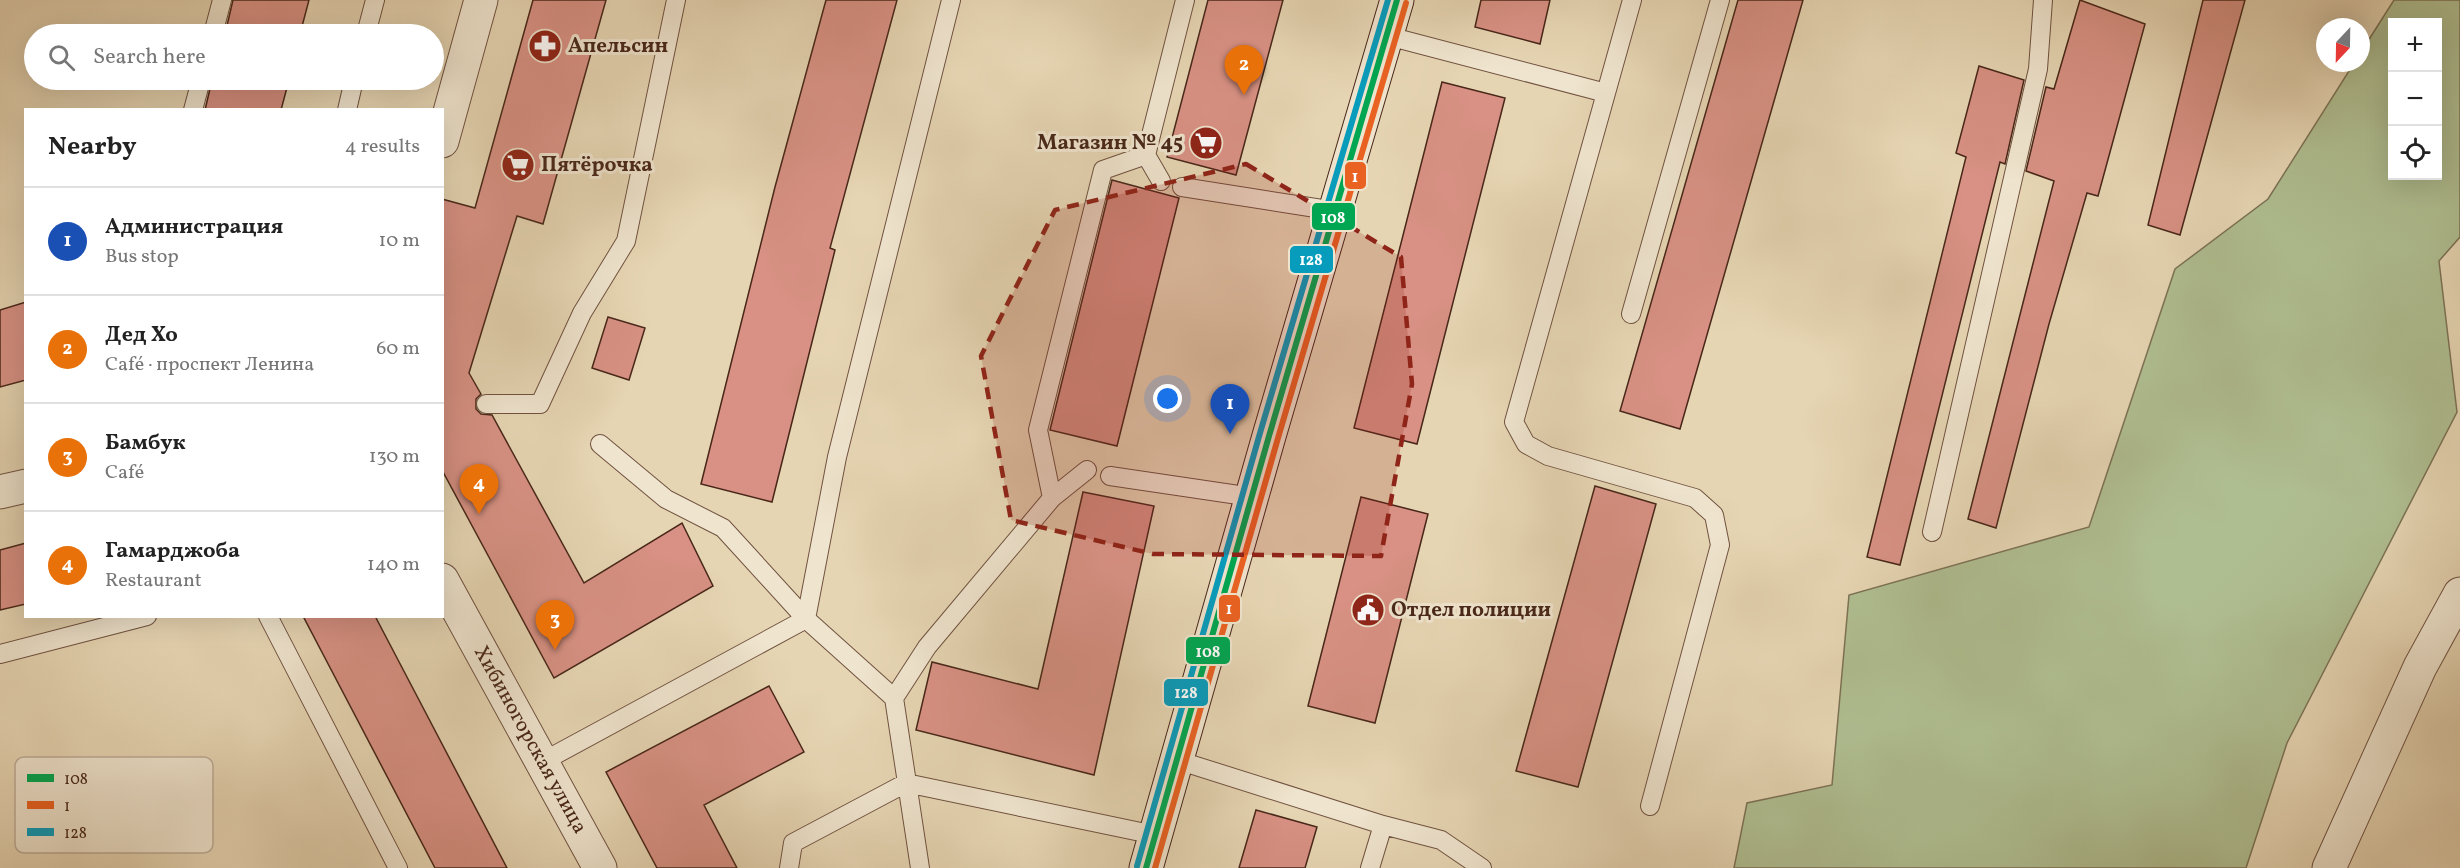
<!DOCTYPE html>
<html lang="en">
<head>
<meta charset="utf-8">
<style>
  body { margin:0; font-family:Vollkorn,serif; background:#f6f6f6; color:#222 }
  .controls { position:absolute; right:18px; top:18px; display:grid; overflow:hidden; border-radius:0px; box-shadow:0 6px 24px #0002 }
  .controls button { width:54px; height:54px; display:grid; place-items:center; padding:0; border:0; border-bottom:2px solid #e0e0e0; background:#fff; color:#222; font:30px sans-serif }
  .compass { position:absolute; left:2316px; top:18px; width:54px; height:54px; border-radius:50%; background:#fff; box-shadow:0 6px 24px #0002; rotate:202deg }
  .you { position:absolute; left:1168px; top:399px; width:21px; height:21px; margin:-15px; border:4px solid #fff; border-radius:50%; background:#1a73e8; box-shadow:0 0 0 9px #1a73e833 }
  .badge { display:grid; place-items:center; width:39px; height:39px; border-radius:50%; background:#0f766e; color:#fff; font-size:20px; font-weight:700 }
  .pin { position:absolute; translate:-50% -50px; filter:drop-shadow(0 2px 3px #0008) }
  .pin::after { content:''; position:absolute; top:32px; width:21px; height:18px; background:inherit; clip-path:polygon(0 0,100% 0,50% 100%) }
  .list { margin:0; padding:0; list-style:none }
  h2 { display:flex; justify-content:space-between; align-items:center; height:78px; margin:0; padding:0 24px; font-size:26px }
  h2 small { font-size:20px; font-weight:400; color:#767676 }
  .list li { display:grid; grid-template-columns:39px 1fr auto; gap:18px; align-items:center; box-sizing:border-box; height:108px; padding:0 24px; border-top:2px solid #e0e0e0 }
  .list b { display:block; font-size:22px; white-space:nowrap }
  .list p { margin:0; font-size:20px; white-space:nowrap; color:#767676 }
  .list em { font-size:20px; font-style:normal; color:#767676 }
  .icon { flex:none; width:33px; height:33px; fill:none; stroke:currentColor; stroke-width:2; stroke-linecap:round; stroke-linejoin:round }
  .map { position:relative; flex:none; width:2460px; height:868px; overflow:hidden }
  .search { position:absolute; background:#fff; box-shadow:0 6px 24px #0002; left:24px; top:24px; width:420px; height:66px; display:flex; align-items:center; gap:15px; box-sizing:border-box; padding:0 21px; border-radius:33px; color:#767676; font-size:22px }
  .panel { position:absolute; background:#fff; box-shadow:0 6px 24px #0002; left:24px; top:108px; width:420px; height:510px; border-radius:0px }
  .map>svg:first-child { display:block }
  .green { fill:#afbe91; stroke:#7c7255; stroke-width:1.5; fill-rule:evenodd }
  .building { fill:#d89184; stroke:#482719; stroke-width:1.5 }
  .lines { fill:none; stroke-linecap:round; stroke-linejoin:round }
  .service-casing { stroke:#705240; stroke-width:20 }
  .minor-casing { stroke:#705240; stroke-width:35 }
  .secondary-casing { stroke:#482719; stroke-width:35 }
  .service { stroke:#efe4ce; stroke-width:18 }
  .minor { stroke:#efe4ce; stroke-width:33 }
  .secondary { stroke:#efe4ce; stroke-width:33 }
  .bus-1-casing { stroke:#efe4ce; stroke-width:10 }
  .bus-2-casing { stroke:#efe4ce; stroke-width:10 }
  .bus-3-casing { stroke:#efe4ce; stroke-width:10 }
  .bus-1 { stroke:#00a651; stroke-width:6 }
  .bus-2 { stroke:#ea6222; stroke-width:6 }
  .bus-3 { stroke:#079cbc; stroke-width:6 }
  .marked { fill:#8f2418; fill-opacity:0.2; stroke:#8f2418; stroke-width:4.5; stroke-dasharray:12 8; stroke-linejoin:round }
  .labels { text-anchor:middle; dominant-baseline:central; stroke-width:6; stroke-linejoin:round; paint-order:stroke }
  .poi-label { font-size:21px; font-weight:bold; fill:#482719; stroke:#efe4ce; text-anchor:start }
  .street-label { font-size:21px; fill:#482719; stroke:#efe4ce }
  .key { fill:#efe4ce; stroke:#bdab98; stroke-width:1.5 }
  .key-label { font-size:16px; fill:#482719 }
  .line-badge { stroke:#efe4ce; stroke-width:2 }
  .badge-label { font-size:16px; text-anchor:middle; font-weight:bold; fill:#fff }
</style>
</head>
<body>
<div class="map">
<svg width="2460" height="868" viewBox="0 0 2460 868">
  <rect width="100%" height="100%" fill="#e6d5b3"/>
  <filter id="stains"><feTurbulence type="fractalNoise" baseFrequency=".00333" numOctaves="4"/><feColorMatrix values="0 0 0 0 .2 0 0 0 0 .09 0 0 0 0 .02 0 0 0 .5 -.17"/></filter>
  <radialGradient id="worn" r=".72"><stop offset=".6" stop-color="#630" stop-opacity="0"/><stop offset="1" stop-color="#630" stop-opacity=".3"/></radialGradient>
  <path class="green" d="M 2394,0 L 2460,0 L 2460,237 L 2439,261 L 2457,412 L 2287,743 L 2246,868 L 1734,868 L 1747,803 L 1832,785 L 1849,595 L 2089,527 L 2175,269 L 2268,199 L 2354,63 L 2361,63 L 2361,52 ZM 2392,22 L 2438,22 L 2438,176 L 2392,176 Z"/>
  <path class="building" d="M 233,0 L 309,0 L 300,34 L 225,34 Z
    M 533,0 L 606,0 L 543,224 L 517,216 L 469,373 L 481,394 L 476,399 L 476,409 L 481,414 L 492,415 L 584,583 L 682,523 L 713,586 L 554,678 L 442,470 L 442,199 L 475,208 Z
    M 826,0 L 897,0 L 830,248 L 835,250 L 772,502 L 701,484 L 775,187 Z
    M 1208,0 L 1283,0 L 1236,175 L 1167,157 Z
    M 1481,0 L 1550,0 L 1540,44 L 1475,27 Z
    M 1738,0 L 1803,0 L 1680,429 L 1620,411 Z
    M 2080,0 L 2145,24 L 2098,196 L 2087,193 L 2049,324 L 1996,528 L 1968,519 L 2054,181 L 2026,171 L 2046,87 L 2054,89 Z
    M 2203,0 L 2245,0 L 2180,235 L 2148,225 Z
    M 1979,66 L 2024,80 L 2005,164 L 2000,162 L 1900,565 L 1867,557 L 1966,157 L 1956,153 Z
    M 212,80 L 289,80 L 281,110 L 205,110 Z
    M 1442,82 L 1505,98 L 1417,444 L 1354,428 Z
    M 1112,180 L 1179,198 L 1117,446 L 1050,430 Z
    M 26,302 L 26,380 L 0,387 L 0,310 Z
    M 608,317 L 645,328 L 629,380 L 592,368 Z
    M 1595,486 L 1656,504 L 1578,787 L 1516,771 Z
    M 1083,492 L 1154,506 L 1094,775 L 916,730 L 932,662 L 1038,689 Z
    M 1361,497 L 1428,514 L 1375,723 L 1308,706 Z
    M 26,543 L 26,604 L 0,610 L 0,550 Z
    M 303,616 L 375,616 L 507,868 L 435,868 Z
    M 769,686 L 804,752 L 704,805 L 737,868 L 657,868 L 606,772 Z
    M 1256,810 L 1317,827 L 1305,868 L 1239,868 Z"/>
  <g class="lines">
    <defs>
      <path id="service" d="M 1632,0 L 1514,422 L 1526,444 L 1548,456 L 1695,498 L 1714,515 L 1720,545 L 1650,806
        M 213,34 L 222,0
        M 366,34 L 375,0
        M 1388,36 L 1606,93
        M 193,110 L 201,80
        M 347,110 L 354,80
        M 1161,181 L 1146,155 L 1185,0
        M 1182,187 L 1335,211
        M 1631,314 L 1720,0
        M 486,404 L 540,404 L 582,313 L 626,241 L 676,0
        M 600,444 L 666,499 L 723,528 L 806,619
        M 1110,476 L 1252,497
        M 1052,498 L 1038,430 L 1103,170 L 1146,155
        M 1932,532 L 2038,69 L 2043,0
        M 268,616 L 398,868
        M 806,619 L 837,457 L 951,0
        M 0,654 L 147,616
        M 894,698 L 927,647 L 1052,498 L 1087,470
        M 1177,760 L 1383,825 L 1441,840 L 1482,868
        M 542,762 L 806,619 L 894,698 L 920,868
        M 789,868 L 793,843 L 906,783 L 1155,835
        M 1370,868 L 1383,825"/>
      <path id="minor" d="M 442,141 L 481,0
        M 0,492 L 26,486
        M 442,580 L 600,868
        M 2329,868 L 2420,667 L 2460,594"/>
      <path id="secondary" d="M 1146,868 L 1269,436 L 1397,0"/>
    </defs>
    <use href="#service" class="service-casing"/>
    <use href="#minor" class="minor-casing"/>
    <use href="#secondary" class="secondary-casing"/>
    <use href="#service" class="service"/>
    <use href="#minor" class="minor"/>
    <use href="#secondary" class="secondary"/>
    <defs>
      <path id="bus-1" d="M 1146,868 L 1269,436 L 1397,0"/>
      <path id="bus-2" d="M 1155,868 L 1278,438 L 1406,3"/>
      <path id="bus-3" d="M 1137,866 L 1260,433 L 1388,0"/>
    </defs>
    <use href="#bus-1" class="bus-1-casing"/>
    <use href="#bus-2" class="bus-2-casing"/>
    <use href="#bus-3" class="bus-3-casing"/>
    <use href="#bus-1" class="bus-1"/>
    <use href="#bus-2" class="bus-2"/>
    <use href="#bus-3" class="bus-3"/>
  </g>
  <path class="marked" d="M 1246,164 L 1401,257 L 1412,384 L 1381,556 L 1153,554 L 1011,520 L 981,356 L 1055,210 Z"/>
  <defs>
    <symbol id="pharmacy-disc" viewBox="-11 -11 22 22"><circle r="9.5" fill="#8f2418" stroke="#efe4ce"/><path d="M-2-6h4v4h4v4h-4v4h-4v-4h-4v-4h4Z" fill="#fff"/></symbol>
    <symbol id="supermarket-disc" viewBox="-11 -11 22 22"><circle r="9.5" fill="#8f2418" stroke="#efe4ce"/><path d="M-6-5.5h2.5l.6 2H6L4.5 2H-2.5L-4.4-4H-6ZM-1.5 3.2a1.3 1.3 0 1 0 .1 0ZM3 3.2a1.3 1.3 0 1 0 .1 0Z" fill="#fff"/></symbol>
    <symbol id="civic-disc" viewBox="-11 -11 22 22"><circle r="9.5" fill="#8f2418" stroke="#efe4ce"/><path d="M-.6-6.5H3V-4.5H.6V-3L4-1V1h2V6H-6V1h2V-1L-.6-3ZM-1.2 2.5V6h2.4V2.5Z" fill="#fff"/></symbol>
  </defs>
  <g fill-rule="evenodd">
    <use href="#pharmacy-disc" x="526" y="27" width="38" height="38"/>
    <use href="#supermarket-disc" x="1187" y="124" width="38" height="38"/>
    <use href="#supermarket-disc" x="499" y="146" width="38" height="38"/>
    <use href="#civic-disc" x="1349" y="591" width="38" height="38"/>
  </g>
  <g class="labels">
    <g class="poi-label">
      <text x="568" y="46">Апельсин</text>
      <text x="1183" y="143" text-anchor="end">Магазин № 45</text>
      <text x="541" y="165">Пятёрочка</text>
      <text x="1391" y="610">Отдел полиции</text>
    </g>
    <g class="street-label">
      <text transform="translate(530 740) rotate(61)">Хибиногорская улица</text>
    </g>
  </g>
  <rect x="15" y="757" width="198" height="96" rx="9" class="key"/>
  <rect x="27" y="774" width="27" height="8" fill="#00a651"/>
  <rect x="27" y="801" width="27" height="8" fill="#ea6222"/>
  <rect x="27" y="828" width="27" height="8" fill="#079cbc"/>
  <g class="key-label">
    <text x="64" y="784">108</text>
    <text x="64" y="811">1</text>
    <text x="64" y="838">128</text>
  </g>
  <g class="line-badge">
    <rect x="1344" y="161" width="23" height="29" rx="6" fill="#ea6222"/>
    <rect x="1311" y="202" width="45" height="29" rx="6" fill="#00a651"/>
    <rect x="1289" y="245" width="45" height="29" rx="6" fill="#079cbc"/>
    <rect x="1218" y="594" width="23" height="29" rx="6" fill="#ea6222"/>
    <rect x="1185" y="636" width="46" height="29" rx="6" fill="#00a651"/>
    <rect x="1163" y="678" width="46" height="29" rx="6" fill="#079cbc"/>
  </g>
  <g class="badge-label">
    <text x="1355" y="182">1</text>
    <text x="1333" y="223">108</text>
    <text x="1311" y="265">128</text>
    <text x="1229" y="614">1</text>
    <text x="1208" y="657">108</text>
    <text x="1186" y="698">128</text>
  </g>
  <rect width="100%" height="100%" filter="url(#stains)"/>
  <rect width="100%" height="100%" fill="url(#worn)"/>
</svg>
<div class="controls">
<button>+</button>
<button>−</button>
<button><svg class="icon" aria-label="locate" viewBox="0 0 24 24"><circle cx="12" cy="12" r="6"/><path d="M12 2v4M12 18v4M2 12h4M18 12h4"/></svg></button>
</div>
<svg class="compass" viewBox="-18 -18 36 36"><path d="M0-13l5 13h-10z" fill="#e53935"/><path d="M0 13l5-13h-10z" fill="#767676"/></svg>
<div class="you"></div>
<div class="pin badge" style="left:1230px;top:434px;background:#1a4fb4">1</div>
<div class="pin badge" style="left:1244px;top:95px;background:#e8710a">2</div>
<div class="pin badge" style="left:555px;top:650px;background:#e8710a">3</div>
<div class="pin badge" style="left:479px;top:514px;background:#e8710a">4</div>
<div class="search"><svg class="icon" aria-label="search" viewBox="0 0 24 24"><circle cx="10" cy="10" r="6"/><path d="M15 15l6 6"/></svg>Search here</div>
<section class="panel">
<h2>Nearby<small>4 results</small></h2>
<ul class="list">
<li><span class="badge" style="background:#1a4fb4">1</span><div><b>Администрация</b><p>Bus stop</p></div><em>10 m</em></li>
<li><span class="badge" style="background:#e8710a">2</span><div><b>Дед Хо</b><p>Café · проспект Ленина</p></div><em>60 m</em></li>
<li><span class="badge" style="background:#e8710a">3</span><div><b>Бамбук</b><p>Café</p></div><em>130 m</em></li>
<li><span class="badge" style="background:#e8710a">4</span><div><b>Гамарджоба</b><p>Restaurant</p></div><em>140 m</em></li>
</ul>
</section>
</div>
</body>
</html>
